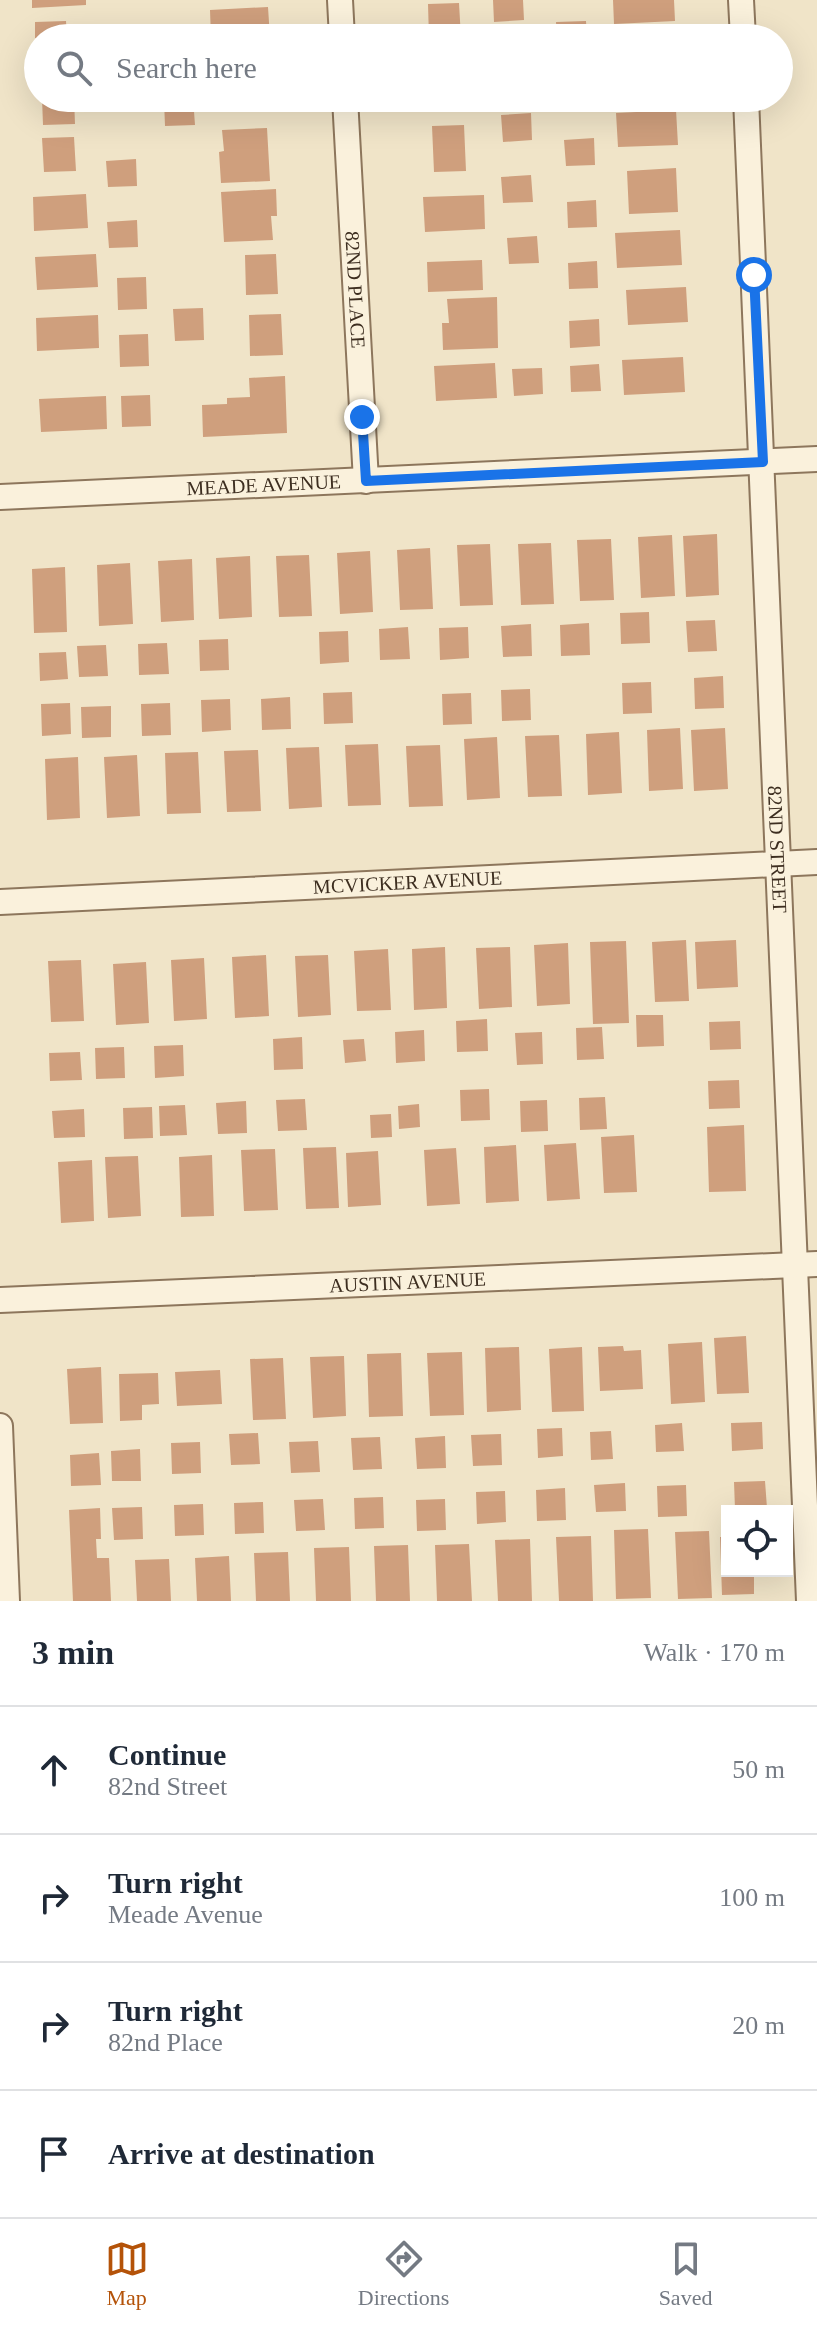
<!DOCTYPE html>
<html lang="en">
<head>
<meta charset="utf-8">
<style>
  body { margin:0; font-family:Georgia,serif; background:#f6f6f7; color:#1f2937 }
  .controls { position:absolute; right:24px; bottom:24px; display:grid; overflow:hidden; border-radius:0px; box-shadow:0 8px 32px #0002 }
  .controls button { width:72px; height:72px; display:grid; place-items:center; padding:0; border:0; border-bottom:2px solid #e0e1e3; background:#fff; color:#1f2937; font:40px sans-serif }
  .stop { position:absolute; width:24px; height:24px; margin:-18px; border:6px solid #1a73e8; border-radius:50%; background:#fff }
  .stop.end { background:#1a73e8; border-color:#fff; box-shadow:0 2px 8px #0008 }
  .list { margin:0; padding:0; list-style:none }
  h2 { display:flex; justify-content:space-between; align-items:center; height:104px; margin:0; padding:0 32px; font-size:34px }
  h2 small { font-size:26px; font-weight:400; color:#747a83 }
  .list li { display:grid; grid-template-columns:52px 1fr auto; gap:24px; align-items:center; box-sizing:border-box; height:128px; padding:0 32px; border-top:2px solid #e0e1e3 }
  .list b { display:block; font-size:30px; white-space:nowrap }
  .list p { margin:0; font-size:26px; white-space:nowrap; color:#747a83 }
  .list em { font-size:26px; font-style:normal; color:#747a83 }
  .icon { flex:none; width:44px; height:44px; fill:none; stroke:currentColor; stroke-width:2; stroke-linecap:round; stroke-linejoin:round }
  .map { position:relative; flex:none; width:817px; height:1601px; overflow:hidden }
  .search { position:absolute; background:#fff; box-shadow:0 8px 32px #0002; left:24px; right:24px; top:24px; height:88px; display:flex; align-items:center; gap:20px; box-sizing:border-box; padding:0 28px; border-radius:44px; color:#747a83; font-size:30px }
  .sheet { height:616px; background:#fff }
  nav { display:flex; justify-content:space-around; align-items:center; box-sizing:border-box; height:112px; border-top:2px solid #e0e1e3; background:#fff; font-size:22px; color:#747a83 }
  nav a { display:grid; justify-items:center; gap:4px }
  nav .on { color:#b45309 }
  .map>svg:first-child { display:block }
  .building { fill:#cf9f7d }
  .lines { fill:none; stroke-linecap:round; stroke-linejoin:round }
  .street-casing { stroke:#8d765c; stroke-width:28 }
  .street { stroke:#faf1dc; stroke-width:24 }
  .route { stroke:#1a73e8; stroke-width:10 }
  .labels { text-anchor:middle; dominant-baseline:central; stroke-width:6; stroke-linejoin:round; paint-order:stroke }
  .street-label { font-size:20px; fill:#3d2e20; stroke:#f7eed8 }
</style>
</head>
<body>
<div class="map">
<svg width="817" height="1601" viewBox="0 0 817 1601">
  <rect width="100%" height="100%" fill="#f0e4c8"/>
  <path class="building" d="M 32,0 L 86,0 L 86,5 L 32,8 Z
    M 493,0 L 523,0 L 524,20 L 494,22 Z
    M 613,0 L 674,0 L 675,21 L 614,24 Z
    M 459,3 L 461,38 L 429,38 L 428,4 Z
    M 268,7 L 270,38 L 211,38 L 210,10 Z
    M 66,21 L 67,38 L 35,38 L 35,22 Z
    M 586,21 L 587,38 L 557,38 L 556,22 Z
    M 42,98 L 74,98 L 75,124 L 43,125 Z
    M 193,98 L 195,125 L 165,126 L 164,100 Z
    M 207,98 L 266,98 L 266,104 L 208,107 Z
    M 431,98 L 463,98 L 463,104 L 431,106 Z
    M 561,98 L 591,98 L 591,106 L 561,107 Z
    M 676,110 L 678,145 L 618,147 L 616,113 Z
    M 531,113 L 532,140 L 503,142 L 501,115 Z
    M 464,125 L 466,171 L 434,172 L 432,126 Z
    M 267,128 L 270,181 L 221,183 L 219,152 L 224,151 L 222,130 Z
    M 74,137 L 76,171 L 44,172 L 42,138 Z
    M 594,138 L 595,165 L 566,166 L 564,140 Z
    M 136,159 L 137,186 L 108,187 L 106,161 Z
    M 676,168 L 678,212 L 629,214 L 627,171 Z
    M 531,175 L 533,202 L 503,203 L 501,177 Z
    M 276,189 L 277,216 L 271,216 L 273,240 L 224,242 L 221,192 Z
    M 86,194 L 88,228 L 34,231 L 33,197 Z
    M 484,195 L 485,229 L 425,232 L 423,197 Z
    M 596,200 L 597,227 L 568,228 L 567,202 Z
    M 137,220 L 138,247 L 109,248 L 107,222 Z
    M 680,230 L 682,265 L 617,268 L 615,233 Z
    M 537,236 L 539,263 L 509,264 L 507,238 Z
    M 96,254 L 98,287 L 37,290 L 35,257 Z
    M 276,254 L 278,294 L 246,295 L 245,255 Z
    M 482,260 L 483,290 L 428,292 L 427,262 Z
    M 597,261 L 598,288 L 569,289 L 568,263 Z
    M 146,277 L 147,309 L 118,310 L 117,278 Z
    M 686,287 L 688,322 L 628,325 L 626,290 Z
    M 497,297 L 498,348 L 443,350 L 442,323 L 449,323 L 447,299 Z
    M 203,308 L 204,340 L 175,341 L 173,309 Z
    M 281,314 L 283,355 L 250,356 L 249,315 Z
    M 98,315 L 99,348 L 37,351 L 36,318 Z
    M 599,319 L 600,346 L 570,348 L 569,321 Z
    M 148,334 L 149,366 L 120,367 L 119,335 Z
    M 683,357 L 685,392 L 624,395 L 622,360 Z
    M 495,363 L 497,398 L 436,401 L 434,366 Z
    M 599,364 L 601,391 L 571,392 L 570,366 Z
    M 542,368 L 543,394 L 514,396 L 512,369 Z
    M 285,376 L 287,433 L 203,437 L 202,405 L 227,404 L 227,398 L 250,397 L 249,378 Z
    M 150,395 L 151,426 L 122,427 L 121,396 Z
    M 106,396 L 107,429 L 41,432 L 39,399 Z
    M 717,534 L 719,595 L 686,597 L 683,536 Z
    M 672,535 L 675,596 L 641,598 L 638,537 Z
    M 611,539 L 614,600 L 580,601 L 577,540 Z
    M 551,543 L 554,604 L 521,605 L 518,544 Z
    M 490,544 L 493,605 L 460,606 L 457,545 Z
    M 430,548 L 433,609 L 400,610 L 397,550 Z
    M 370,551 L 373,612 L 340,614 L 337,553 Z
    M 309,555 L 312,616 L 279,617 L 276,556 Z
    M 250,556 L 252,617 L 219,619 L 216,558 Z
    M 192,559 L 194,620 L 161,622 L 158,561 Z
    M 130,563 L 133,624 L 99,626 L 97,565 Z
    M 65,567 L 67,632 L 34,633 L 32,569 Z
    M 649,612 L 650,643 L 621,644 L 620,613 Z
    M 715,620 L 717,651 L 688,652 L 686,621 Z
    M 589,623 L 590,655 L 561,656 L 560,625 Z
    M 531,624 L 532,656 L 503,657 L 501,626 Z
    M 408,627 L 410,659 L 380,660 L 379,629 Z
    M 468,627 L 469,658 L 440,660 L 439,628 Z
    M 348,631 L 349,662 L 320,664 L 319,632 Z
    M 228,639 L 229,670 L 200,671 L 199,640 Z
    M 167,643 L 169,674 L 139,675 L 138,644 Z
    M 106,645 L 108,676 L 79,677 L 77,646 Z
    M 66,652 L 68,679 L 40,681 L 39,653 Z
    M 723,676 L 724,708 L 695,709 L 694,678 Z
    M 651,682 L 652,713 L 623,714 L 622,683 Z
    M 530,689 L 531,720 L 502,721 L 501,690 Z
    M 352,692 L 353,723 L 324,724 L 323,693 Z
    M 471,693 L 472,724 L 443,725 L 442,694 Z
    M 290,697 L 291,729 L 262,730 L 261,699 Z
    M 230,699 L 231,730 L 202,732 L 201,700 Z
    M 70,703 L 71,734 L 42,736 L 41,704 Z
    M 170,703 L 171,735 L 142,736 L 141,704 Z
    M 111,706 L 111,737 L 82,738 L 81,707 Z
    M 680,728 L 683,789 L 649,791 L 647,730 Z
    M 725,728 L 728,789 L 694,791 L 691,730 Z
    M 619,732 L 622,793 L 588,795 L 586,734 Z
    M 559,735 L 562,796 L 528,797 L 525,736 Z
    M 497,737 L 500,798 L 467,800 L 464,739 Z
    M 378,744 L 381,805 L 348,806 L 345,745 Z
    M 440,745 L 443,806 L 409,807 L 406,746 Z
    M 319,747 L 322,807 L 289,809 L 286,748 Z
    M 258,750 L 261,811 L 227,812 L 224,751 Z
    M 198,752 L 201,813 L 167,814 L 165,753 Z
    M 137,755 L 140,816 L 107,818 L 104,757 Z
    M 78,757 L 80,818 L 47,820 L 45,759 Z
    M 686,940 L 689,1001 L 655,1002 L 652,942 Z
    M 736,940 L 738,987 L 697,989 L 695,942 Z
    M 626,941 L 629,1023 L 593,1024 L 590,942 Z
    M 568,943 L 570,1004 L 537,1006 L 534,945 Z
    M 445,947 L 447,1008 L 414,1010 L 412,949 Z
    M 510,947 L 512,1007 L 479,1009 L 476,948 Z
    M 388,949 L 391,1010 L 357,1011 L 354,951 Z
    M 266,955 L 269,1016 L 235,1018 L 232,957 Z
    M 328,955 L 331,1015 L 298,1017 L 295,956 Z
    M 204,958 L 207,1019 L 174,1021 L 171,960 Z
    M 81,960 L 84,1021 L 51,1022 L 48,961 Z
    M 146,962 L 149,1023 L 116,1025 L 113,964 Z
    M 636,1015 L 663,1015 L 664,1046 L 637,1047 Z
    M 487,1019 L 488,1051 L 457,1052 L 456,1021 Z
    M 740,1021 L 741,1049 L 710,1050 L 709,1022 Z
    M 602,1027 L 604,1059 L 577,1060 L 576,1028 Z
    M 424,1030 L 425,1061 L 396,1063 L 395,1032 Z
    M 542,1032 L 543,1064 L 517,1065 L 515,1033 Z
    M 302,1037 L 303,1069 L 274,1070 L 273,1039 Z
    M 364,1039 L 366,1061 L 345,1063 L 343,1040 Z
    M 183,1045 L 184,1076 L 155,1078 L 154,1046 Z
    M 124,1047 L 125,1078 L 96,1079 L 95,1048 Z
    M 80,1052 L 82,1080 L 50,1081 L 49,1053 Z
    M 739,1080 L 740,1108 L 709,1109 L 708,1081 Z
    M 489,1089 L 490,1120 L 461,1121 L 460,1090 Z
    M 605,1097 L 607,1129 L 580,1130 L 579,1098 Z
    M 305,1099 L 307,1130 L 278,1131 L 276,1100 Z
    M 547,1100 L 548,1131 L 521,1132 L 520,1101 Z
    M 246,1101 L 247,1133 L 218,1134 L 216,1103 Z
    M 419,1104 L 420,1127 L 399,1129 L 398,1106 Z
    M 185,1105 L 187,1135 L 160,1136 L 159,1106 Z
    M 152,1107 L 153,1138 L 124,1139 L 123,1108 Z
    M 84,1109 L 85,1137 L 54,1138 L 52,1111 Z
    M 391,1114 L 392,1137 L 371,1138 L 370,1115 Z
    M 744,1125 L 746,1191 L 709,1192 L 707,1127 Z
    M 634,1135 L 637,1192 L 604,1193 L 601,1137 Z
    M 576,1143 L 580,1199 L 547,1201 L 544,1145 Z
    M 516,1145 L 519,1201 L 486,1203 L 484,1147 Z
    M 336,1147 L 339,1208 L 306,1209 L 303,1148 Z
    M 456,1148 L 460,1204 L 427,1206 L 424,1150 Z
    M 275,1149 L 278,1210 L 244,1211 L 241,1150 Z
    M 378,1151 L 381,1205 L 348,1207 L 346,1153 Z
    M 212,1155 L 214,1216 L 181,1217 L 179,1157 Z
    M 138,1156 L 141,1216 L 108,1218 L 105,1157 Z
    M 92,1160 L 94,1221 L 61,1223 L 58,1162 Z
    M 746,1336 L 749,1393 L 717,1394 L 714,1338 Z
    M 702,1342 L 705,1402 L 671,1404 L 668,1344 Z
    M 623,1346 L 624,1351 L 641,1350 L 643,1389 L 600,1391 L 598,1347 Z
    M 519,1347 L 521,1410 L 487,1412 L 485,1348 Z
    M 582,1347 L 584,1411 L 552,1412 L 549,1349 Z
    M 462,1352 L 464,1415 L 430,1416 L 427,1353 Z
    M 401,1353 L 403,1416 L 369,1417 L 367,1354 Z
    M 344,1356 L 346,1416 L 313,1418 L 310,1357 Z
    M 283,1358 L 286,1419 L 253,1420 L 250,1359 Z
    M 101,1367 L 103,1423 L 70,1424 L 67,1369 Z
    M 220,1370 L 222,1404 L 177,1406 L 175,1372 Z
    M 158,1373 L 159,1404 L 142,1405 L 142,1420 L 120,1421 L 119,1374 Z
    M 762,1422 L 763,1449 L 732,1451 L 731,1423 Z
    M 682,1423 L 684,1451 L 656,1452 L 655,1425 Z
    M 562,1428 L 563,1456 L 538,1458 L 537,1429 Z
    M 611,1431 L 613,1459 L 591,1460 L 590,1432 Z
    M 258,1433 L 260,1464 L 231,1465 L 229,1434 Z
    M 501,1434 L 502,1465 L 473,1466 L 471,1435 Z
    M 445,1436 L 446,1468 L 417,1469 L 415,1438 Z
    M 380,1437 L 382,1469 L 353,1470 L 351,1438 Z
    M 318,1441 L 320,1472 L 291,1473 L 289,1442 Z
    M 200,1442 L 201,1473 L 172,1474 L 171,1443 Z
    M 140,1449 L 141,1481 L 112,1481 L 111,1451 Z
    M 99,1453 L 101,1485 L 71,1486 L 70,1455 Z
    M 765,1481 L 767,1508 L 735,1509 L 734,1482 Z
    M 625,1483 L 626,1511 L 596,1512 L 594,1485 Z
    M 686,1485 L 687,1516 L 658,1517 L 657,1486 Z
    M 565,1488 L 566,1520 L 537,1521 L 536,1490 Z
    M 505,1491 L 506,1522 L 477,1524 L 476,1492 Z
    M 383,1497 L 384,1528 L 355,1529 L 354,1498 Z
    M 323,1499 L 325,1530 L 296,1531 L 294,1500 Z
    M 445,1499 L 446,1530 L 417,1531 L 416,1500 Z
    M 263,1502 L 264,1533 L 235,1534 L 234,1503 Z
    M 203,1504 L 204,1535 L 175,1536 L 174,1505 Z
    M 142,1507 L 143,1539 L 114,1540 L 112,1508 Z
    M 100,1508 L 101,1539 L 96,1539 L 97,1558 L 109,1558 L 111,1601 L 73,1601 L 69,1510 Z
    M 648,1529 L 651,1598 L 616,1599 L 614,1530 Z
    M 709,1531 L 712,1598 L 678,1599 L 675,1532 Z
    M 591,1536 L 593,1601 L 559,1601 L 556,1537 Z
    M 720,1537 L 727,1537 L 727,1571 L 754,1571 L 754,1594 L 722,1595 Z
    M 530,1539 L 532,1601 L 498,1601 L 495,1540 Z
    M 469,1544 L 472,1601 L 437,1601 L 435,1545 Z
    M 408,1545 L 410,1601 L 376,1601 L 374,1546 Z
    M 349,1547 L 351,1601 L 316,1601 L 314,1548 Z
    M 288,1552 L 290,1601 L 256,1601 L 254,1553 Z
    M 229,1556 L 231,1601 L 197,1601 L 195,1558 Z
    M 169,1559 L 171,1601 L 137,1601 L 135,1560 Z"/>
  <g class="lines">
    <defs>
      <g id="street">
        <path d="M 340,0 L 342,38"/>
        <path d="M 741,0 L 743,38"/>
        <path id="s1" d="M 345,98 L 366,481"/>
        <path id="s2" d="M 746,98 L 809,1601"/>
        <path id="s3" d="M 0,497 L 817,459"/>
        <path id="s4" d="M 0,902 L 817,862"/>
        <path id="s5" d="M 0,1300 L 817,1264"/>
        <path d="M 0,1426 L 7,1601"/>
      </g>
    </defs>
    <use href="#street" class="street-casing"/>
    <use href="#street" class="street"/>
  </g>
  <g class="lines">
    <path class="route" d="M 362,417 L 366,481 L 763,462 L 754,275"/>
  </g>
  <g class="labels">
    <g class="street-label">
      <text stroke="none"><textPath href="#s1" startOffset="192">82ND PLACE</textPath></text>
      <text stroke="none"><textPath href="#s3" startOffset="264">MEADE AVENUE</textPath></text>
      <text stroke="none"><textPath href="#s2" startOffset="752">82ND STREET</textPath></text>
      <text stroke="none"><textPath href="#s4" startOffset="408">MCVICKER AVENUE</textPath></text>
      <text stroke="none"><textPath href="#s5" startOffset="408">AUSTIN AVENUE</textPath></text>
    </g>
  </g>
</svg>
<div class="controls">
<button><svg class="icon" aria-label="locate" viewBox="0 0 24 24"><circle cx="12" cy="12" r="6"/><path d="M12 2v4M12 18v4M2 12h4M18 12h4"/></svg></button>
</div>
<div class="stop" style="left:754px;top:275px"></div>
<div class="stop end" style="left:362px;top:417px"></div>
<div class="search"><svg class="icon" aria-label="search" viewBox="0 0 24 24"><circle cx="10" cy="10" r="6"/><path d="M15 15l6 6"/></svg>Search here</div>
</div>
<section class="sheet">
<h2>3 min<small>Walk · 170 m</small></h2>
<ul class="list">
<li><svg class="icon" aria-label="ahead" viewBox="0 0 24 24"><path d="M12 20V5M6 11l6-6 6 6"/></svg><div><b>Continue</b><p>82nd Street</p></div><em>50 m</em></li>
<li><svg class="icon" aria-label="right" viewBox="0 0 24 24"><path d="M7 20v-9h11M14 6l5 5-5 5"/></svg><div><b>Turn right</b><p>Meade Avenue</p></div><em>100 m</em></li>
<li><svg class="icon" aria-label="right" viewBox="0 0 24 24"><path d="M7 20v-9h11M14 6l5 5-5 5"/></svg><div><b>Turn right</b><p>82nd Place</p></div><em>20 m</em></li>
<li><svg class="icon" aria-label="arrive" viewBox="0 0 24 24"><path d="M6 21V4h12l-3 4 3 4H6"/></svg><div><b>Arrive at destination</b></div></li>
</ul>
</section>
<nav>
<a class="on"><svg class="icon" aria-label="map" viewBox="0 0 24 24"><path d="M3 6l6-2 6 2 6-2v14l-6 2-6-2-6 2zM9 4v14M15 6v14"/></svg>Map</a>
<a><svg class="icon" aria-label="directions" viewBox="0 0 24 24"><path d="M12 3l9 9-9 9-9-9zM9 14v-3h6M13 9l2 2-2 2"/></svg>Directions</a>
<a><svg class="icon" aria-label="saved" viewBox="0 0 24 24"><path d="M7 4h10v16l-5-4-5 4z"/></svg>Saved</a>
</nav>
</body>
</html>
